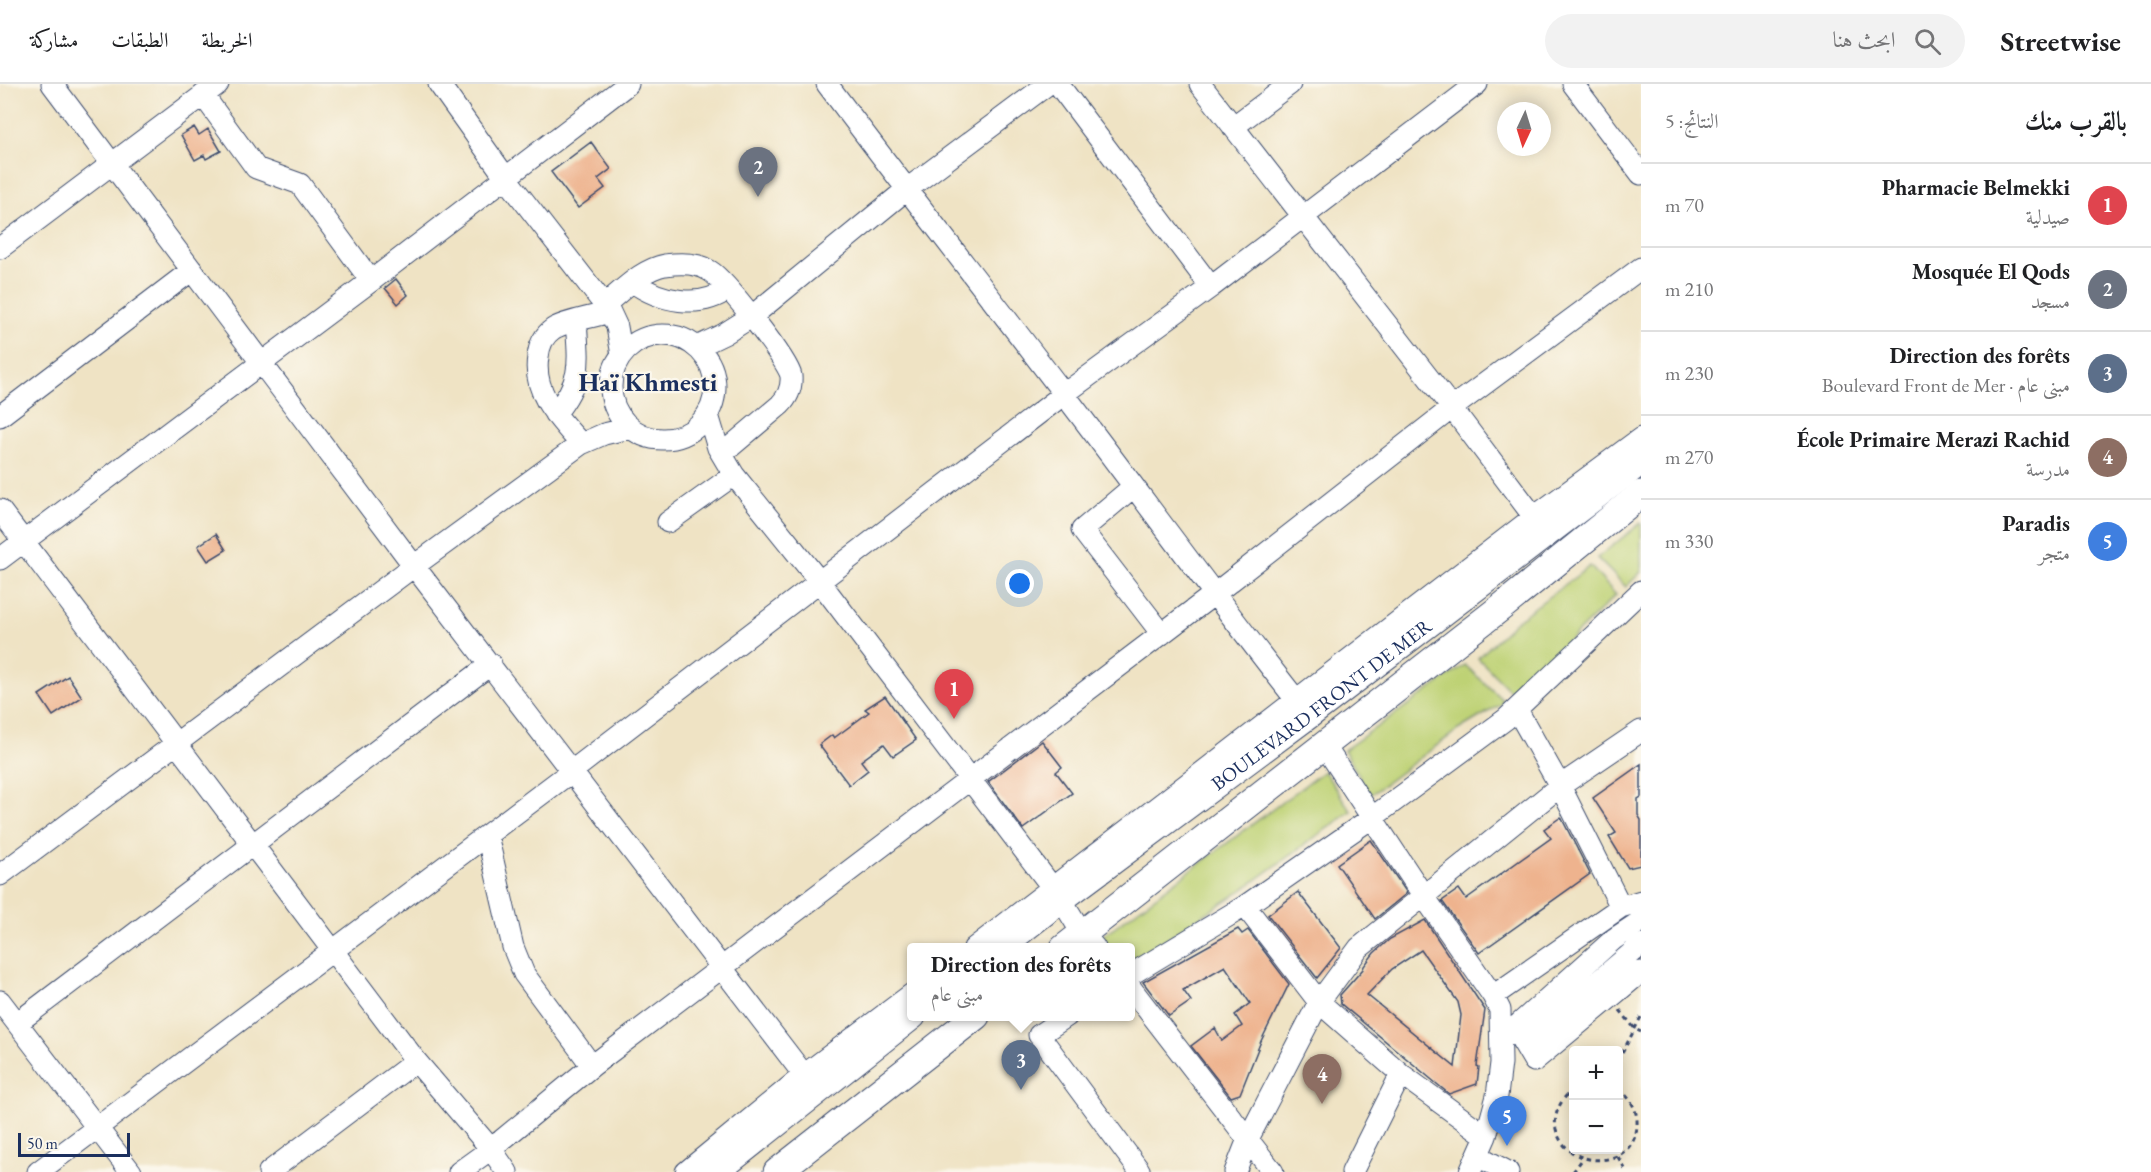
<!DOCTYPE html>
<html lang="ar">
<head>
<meta charset="utf-8">
<style>
  body { margin:0; font-family:"EB Garamond",Amiri,serif; background:#f2f2f2; color:#202124; direction:rtl }
  .controls { position:absolute; right:18px; bottom:18px; display:grid; overflow:hidden; border-radius:6px; box-shadow:0 3px 15px #0003 }
  .controls button { width:54px; height:54px; display:grid; place-items:center; padding:0; border:0; border-bottom:2px solid #e0e0e0; background:#fff; color:#202124; font:30px sans-serif }
  .compass { position:absolute; left:1497px; top:18px; width:54px; height:54px; border-radius:50%; background:#fff; box-shadow:0 3px 15px #0003; rotate:184deg }
  .scale { position:absolute; left:18px; bottom:15px; width:112px; box-sizing:border-box; padding-left:6px; border:3px solid #1b2f5e; border-top:0; font-size:16px; line-height:21px; white-space:nowrap; color:#1b2f5e; -webkit-text-stroke:4px #fbf7ec; paint-order:stroke }
  .you { position:absolute; left:1020px; top:500px; width:21px; height:21px; margin:-15px; border:4px solid #fff; border-radius:50%; background:#1a73e8; box-shadow:0 0 0 9px #1a73e833 }
  .badge { display:grid; place-items:center; width:39px; height:39px; border-radius:50%; background:#1a73e8; color:#fff; font-size:20px; font-weight:700 }
  .pin { position:absolute; translate:-50% -50px; filter:drop-shadow(0 2px 3px #0008) }
  .pin::after { content:''; position:absolute; top:32px; width:21px; height:18px; background:inherit; clip-path:polygon(0 0,100% 0,50% 100%) }
  .popup { position:absolute; left:907px; top:859px; width:228px; height:78px; box-sizing:border-box; display:grid; place-content:center; border-radius:6px; background:#fff; filter:drop-shadow(0 2px 4px #0005); font-size:20px; white-space:nowrap; color:#757577 }
  .popup b { font-size:22px; color:#202124 }
  .popup::after { content:''; position:absolute; left:50%; top:100%; margin-left:-12px; border:12px solid transparent; border-top-color:#fff }
  .list { margin:0; padding:0; list-style:none }
  h2 { display:flex; justify-content:space-between; align-items:center; height:78px; margin:0; padding:0 24px; font-size:26px }
  h2 small { font-size:20px; font-weight:400; color:#757577 }
  .list li { display:grid; grid-template-columns:39px 1fr auto; gap:18px; align-items:center; box-sizing:border-box; height:84px; padding:0 24px; border-top:2px solid #e0e0e0 }
  .list b { display:block; font-size:22px; white-space:nowrap }
  .list p { margin:0; font-size:20px; white-space:nowrap; color:#757577 }
  .list em { font-size:20px; font-style:normal; color:#757577 }
  .icon { flex:none; width:33px; height:33px; fill:none; stroke:currentColor; stroke-width:2; stroke-linecap:round; stroke-linejoin:round }
  .map { position:relative; flex:none; width:1641px; height:1088px; overflow:hidden; direction:ltr }
  header { display:flex; align-items:center; gap:36px; box-sizing:border-box; height:84px; padding:0 30px; background:#fff; border-bottom:2px solid #e0e0e0 }
  header strong { font-size:28px }
  nav { display:flex; gap:33px; margin-inline-start:auto; font-size:21px }
  .search { width:420px; height:54px; background:#f2f2f2; display:flex; align-items:center; gap:15px; box-sizing:border-box; padding:0 21px; border-radius:33px; color:#757577; font-size:22px }
  main { display:flex }
  aside { flex:1; background:#fff }
  .map>svg:first-child { display:block }
  .green { fill:#bed275; stroke:#6c806a; stroke-width:1.5 }
  .building { fill:#eeb38e; fill-rule:evenodd }
  .lines { fill:none; stroke-linecap:round; stroke-linejoin:round }
  .minor-casing { stroke:#3b4a6d; stroke-width:23 }
  .major-casing { stroke:#3b4a6d; stroke-width:29 }
  .path { stroke:#3b4a6d; stroke-width:3; stroke-dasharray:4.5 4.5; stroke-linecap:butt }
  .minor { stroke:#fff; stroke-width:21 }
  .major { stroke:#fff; stroke-width:27 }
  .labels { text-anchor:middle; dominant-baseline:central; stroke-width:4.5; stroke-linejoin:round; paint-order:stroke }
  .street-label { font-size:20px; fill:#1b2f5e; stroke:#fbf7ec }
  .district-label { font-size:26px; font-weight:bold; fill:#1b2f5e; stroke:#fbf7ec }
</style>
</head>
<body>
<header>
<strong>Streetwise</strong>
<div class="search"><svg class="icon" aria-label="search" viewBox="0 0 24 24"><circle cx="10" cy="10" r="6"/><path d="M15 15l6 6"/></svg>ابحث هنا</div>
<nav><a>الخريطة</a><a>الطبقات</a><a>مشاركة</a></nav>
</header>
<main>
<aside>
<h2>بالقرب منك<small>النتائج: 5</small></h2>
<ul class="list">
<li><span class="badge" style="background:#e0444e">1</span><div><b>Pharmacie Belmekki</b><p>صيدلية</p></div><em>70 m</em></li>
<li><span class="badge" style="background:#6b7280">2</span><div><b>Mosquée El Qods</b><p>مسجد</p></div><em>210 m</em></li>
<li><span class="badge" style="background:#5c6f8a">3</span><div><b>Direction des forêts</b><p>مبنى عام · Boulevard Front de Mer</p></div><em>230 m</em></li>
<li><span class="badge" style="background:#8d6e63">4</span><div><b>École Primaire Merazi Rachid</b><p>مدرسة</p></div><em>270 m</em></li>
<li><span class="badge" style="background:#3f7fe0">5</span><div><b>Paradis</b><p>متجر</p></div><em>330 m</em></li>
</ul>
</aside>
<div class="map">
<svg width="1641" height="1088" viewBox="0 0 1641 1088">
  <rect width="100%" height="100%" fill="#fbf7ec"/>
  <filter id="ink" filterUnits="userSpaceOnUse"><feTurbulence type="fractalNoise" baseFrequency=".0167" numOctaves="2"/><feDisplacementMap in="SourceGraphic" scale="12" xChannelSelector="R" yChannelSelector="G"/><feConvolveMatrix kernelMatrix="1 2 1 2 8 2 1 2 1" color-interpolation-filters="sRGB"/></filter>
  <filter id="wash" filterUnits="userSpaceOnUse"><feTurbulence type="fractalNoise" baseFrequency=".008" numOctaves="4" result="noise"/><feDisplacementMap in="SourceGraphic" scale="24" xChannelSelector="R" yChannelSelector="G"/><feGaussianBlur stdDeviation="1.35" result="paint"/><feColorMatrix in="noise" values="0 0 0 0 0 0 0 0 0 0 0 0 0 0 0 0 0 1.4 0 .05"/><feComposite in="paint" operator="in"/></filter>
  <g filter="url(#wash)">
    <rect width="100%" height="100%" fill="#efe3c4"/>
    <path class="green" d="M 1641,439 L 1641,488 L 1626,503 L 1597,474 Z
      M 1590,482 L 1616,511 L 1514,611 L 1478,574 L 1515,538 Z
      M 1465,581 L 1505,618 L 1458,646 L 1370,711 L 1344,666 Z
      M 1324,687 L 1351,727 L 1238,809 L 1131,878 L 1130,864 L 1110,863 L 1101,853 Z"/>
    <g id="blocks">
      <path class="building" d="M 194,43 L 199,51 L 208,45 L 221,67 L 206,75 L 204,71 L 195,76 L 181,51 Z
        M 591,58 L 611,85 L 598,95 L 605,104 L 578,124 L 551,88 Z
        M 396,195 L 408,211 L 398,220 L 385,204 Z
        M 216,450 L 226,466 L 208,477 L 198,462 Z
        M 68,592 L 82,613 L 53,632 L 39,611 Z
        M 885,612 L 916,656 L 893,672 L 884,660 L 861,677 L 868,686 L 849,701 L 819,661 L 832,651 L 834,654 L 869,628 L 865,625 Z
        M 1042,657 L 1062,683 L 1056,688 L 1072,709 L 1023,745 L 988,698 Z
        M 1641,680 L 1641,713 L 1638,715 L 1638,731 L 1641,736 L 1641,781 L 1628,784 L 1609,753 L 1616,749 L 1593,714 Z
        M 1561,733 L 1590,790 L 1479,869 L 1442,817 L 1459,805 L 1466,815 L 1551,754 L 1544,745 Z
        M 1371,756 L 1407,809 L 1375,835 L 1337,780 Z
        M 1298,808 L 1341,864 L 1317,894 L 1268,831 Z
        M 1425,836 L 1485,926 L 1477,982 L 1479,983 L 1477,1000 L 1449,1010 L 1341,920 L 1340,911 L 1363,885 L 1364,882 L 1374,869 L 1390,855 ZM 1421,866 L 1458,918 L 1461,931 L 1455,983 L 1367,911 L 1392,885 Z
        M 1238,845 L 1242,850 L 1248,846 L 1289,900 L 1261,957 L 1240,1010 L 1231,1013 L 1191,962 L 1215,944 L 1222,957 L 1242,942 L 1235,931 L 1250,919 L 1225,882 L 1183,906 L 1191,917 L 1169,932 L 1143,898 Z"/>
    </g>
  </g>
  <g filter="url(#ink)">
    <use href="#blocks" fill-opacity="0" stroke="#3b4a6d" stroke-width="1.5"/>
    <g class="lines">
      <defs>
        <path id="minor" d="M 52,0 L 414,482 L 804,991
          M 439,0 L 506,94 L 610,228 L 617,243 L 622,271
          M 827,0 C 905,104 985,206 1064,310 C 1142,412 1217,516 1297,617
          M 1058,0 L 1211,203
          M 1200,0 L 1452,324 L 1534,433
          M 1573,0 L 1641,90
          M 203,11 L 256,84 L 300,100 L 371,197
          M 1233,43 L 1290,0
          M 0,164 L 218,0
          M 633,198 C 659,217 700,226 728,205
          M 604,221 C 622,207 642,185 665,181 C 679,179 698,179 710,187 C 725,196 788,276 791,292 C 792,304 788,313 780,321 L 722,370
          M611 303a52 52 0 1 1 104 0a52 52 0 1 1-104 0Z
          M 697,263 L 724,250 L 751,233 L 906,106 L 1048,0
          M 555,330 C 583,295 579,280 576,237
          M 708,331 L 718,364 L 734,391 L 820,498 L 1061,815 L 1082,849 L 1095,864
          M 0,332 L 192,186
          M 581,360 C 559,335 532,309 538,273 C 539,262 544,251 553,245 C 563,238 597,232 610,228
          M 1133,403 L 1082,446 L 1162,550
          M 0,426 L 416,977 L 491,1065 L 507,1088
          M 668,438 L 734,391
          M 0,475 L 371,197 L 628,0
          M 1517,626 L 1560,702 L 1621,823 L 1641,817
          M 1324,661 L 1423,811 L 1493,912 L 1500,926 L 1501,979 L 1497,1012 L 1486,1052
          M 487,751 L 513,863 L 524,890 L 592,982
          M 0,791 L 414,482 L 581,360 L 604,350 L 630,344
          M 1245,822 L 1319,918 L 1401,990 L 1486,1052 L 1470,1088
          M 974,864 L 1534,433 L 1641,354
          M 1130,891 L 1245,822 L 1373,733 L 1506,635 L 1641,507
          M 1130,903 L 1273,1088
          M 1493,912 L 1621,823
          M 0,917 L 131,1088
          M 1067,932 L 1039,951 L 1139,1086 L 1138,1088
          M 17,939 L 491,580
          M 1515,944 L 1524,960 L 1641,861
          M 1501,956 L 1614,855 L 1641,837
          M 1524,960 L 1534,977 L 1641,888
          M 1478,1072 L 1508,1088
          M 38,1088 L 572,687 L 1064,310 L 1211,203 L 1477,0
          M 269,1088 L 416,977
          M 459,1088 L 491,1065 L 592,982 L 1213,511 L 1452,324 L 1641,184
          M 686,1088 L 804,991 L 912,910
          M 1235,1088 L 1248,1055 L 1319,918 L 1359,864 L 1560,702 L 1641,647
          M 1352,1088 L 1401,990"/>
        <g id="major">
          <path id="s1" d="M 999,864 L 1061,815 L 1310,630 L 1641,377"/>
          <path d="M 1064,864 L 1504,521 L 1641,410"/>
          <path d="M 715,1088 L 912,932"/>
          <path d="M 777,1088 L 976,932"/>
        </g>
      </defs>
      <use href="#minor" class="minor-casing"/>
      <use href="#major" class="major-casing"/>
      <path class="path" d="M 1620,926 L 1635,945 L 1641,948
        M 1618,977 L 1641,933
        M 1574,1005 C 1561,1014 1553,1030 1556,1045 C 1566,1088 1640,1087 1637,1036 C 1636,1023 1629,1012 1618,1005
        M 1618,1073 L 1627,1088
        M 1573,1088 L 1581,1077"/>
      <use href="#minor" class="minor"/>
      <use href="#major" class="major"/>
    </g>
  </g>
  <g class="labels">
    <g class="street-label">
      <text stroke="none"><textPath href="#s1" startOffset="404">BOULEVARD FRONT DE MER</textPath></text>
    </g>
    <g class="district-label">
      <text x="648" y="298">Haï Khmesti</text>
    </g>
  </g>
</svg>
<div class="controls">
<button>+</button>
<button>−</button>
</div>
<svg class="compass" viewBox="-18 -18 36 36"><path d="M0-13l5 13h-10z" fill="#e53935"/><path d="M0 13l5-13h-10z" fill="#757577"/></svg>
<div class="scale">50 m</div>
<div class="you"></div>
<div class="pin badge" style="left:954px;top:635px;background:#e0444e">1</div>
<div class="pin badge" style="left:758px;top:113px;background:#6b7280">2</div>
<div class="pin badge" style="left:1021px;top:1006px;background:#5c6f8a">3</div>
<div class="popup"><b>Direction des forêts</b>مبنى عام</div>
<div class="pin badge" style="left:1322px;top:1020px;background:#8d6e63">4</div>
<div class="pin badge" style="left:1507px;top:1062px;background:#3f7fe0">5</div>
</div>
</main>
</body>
</html>
